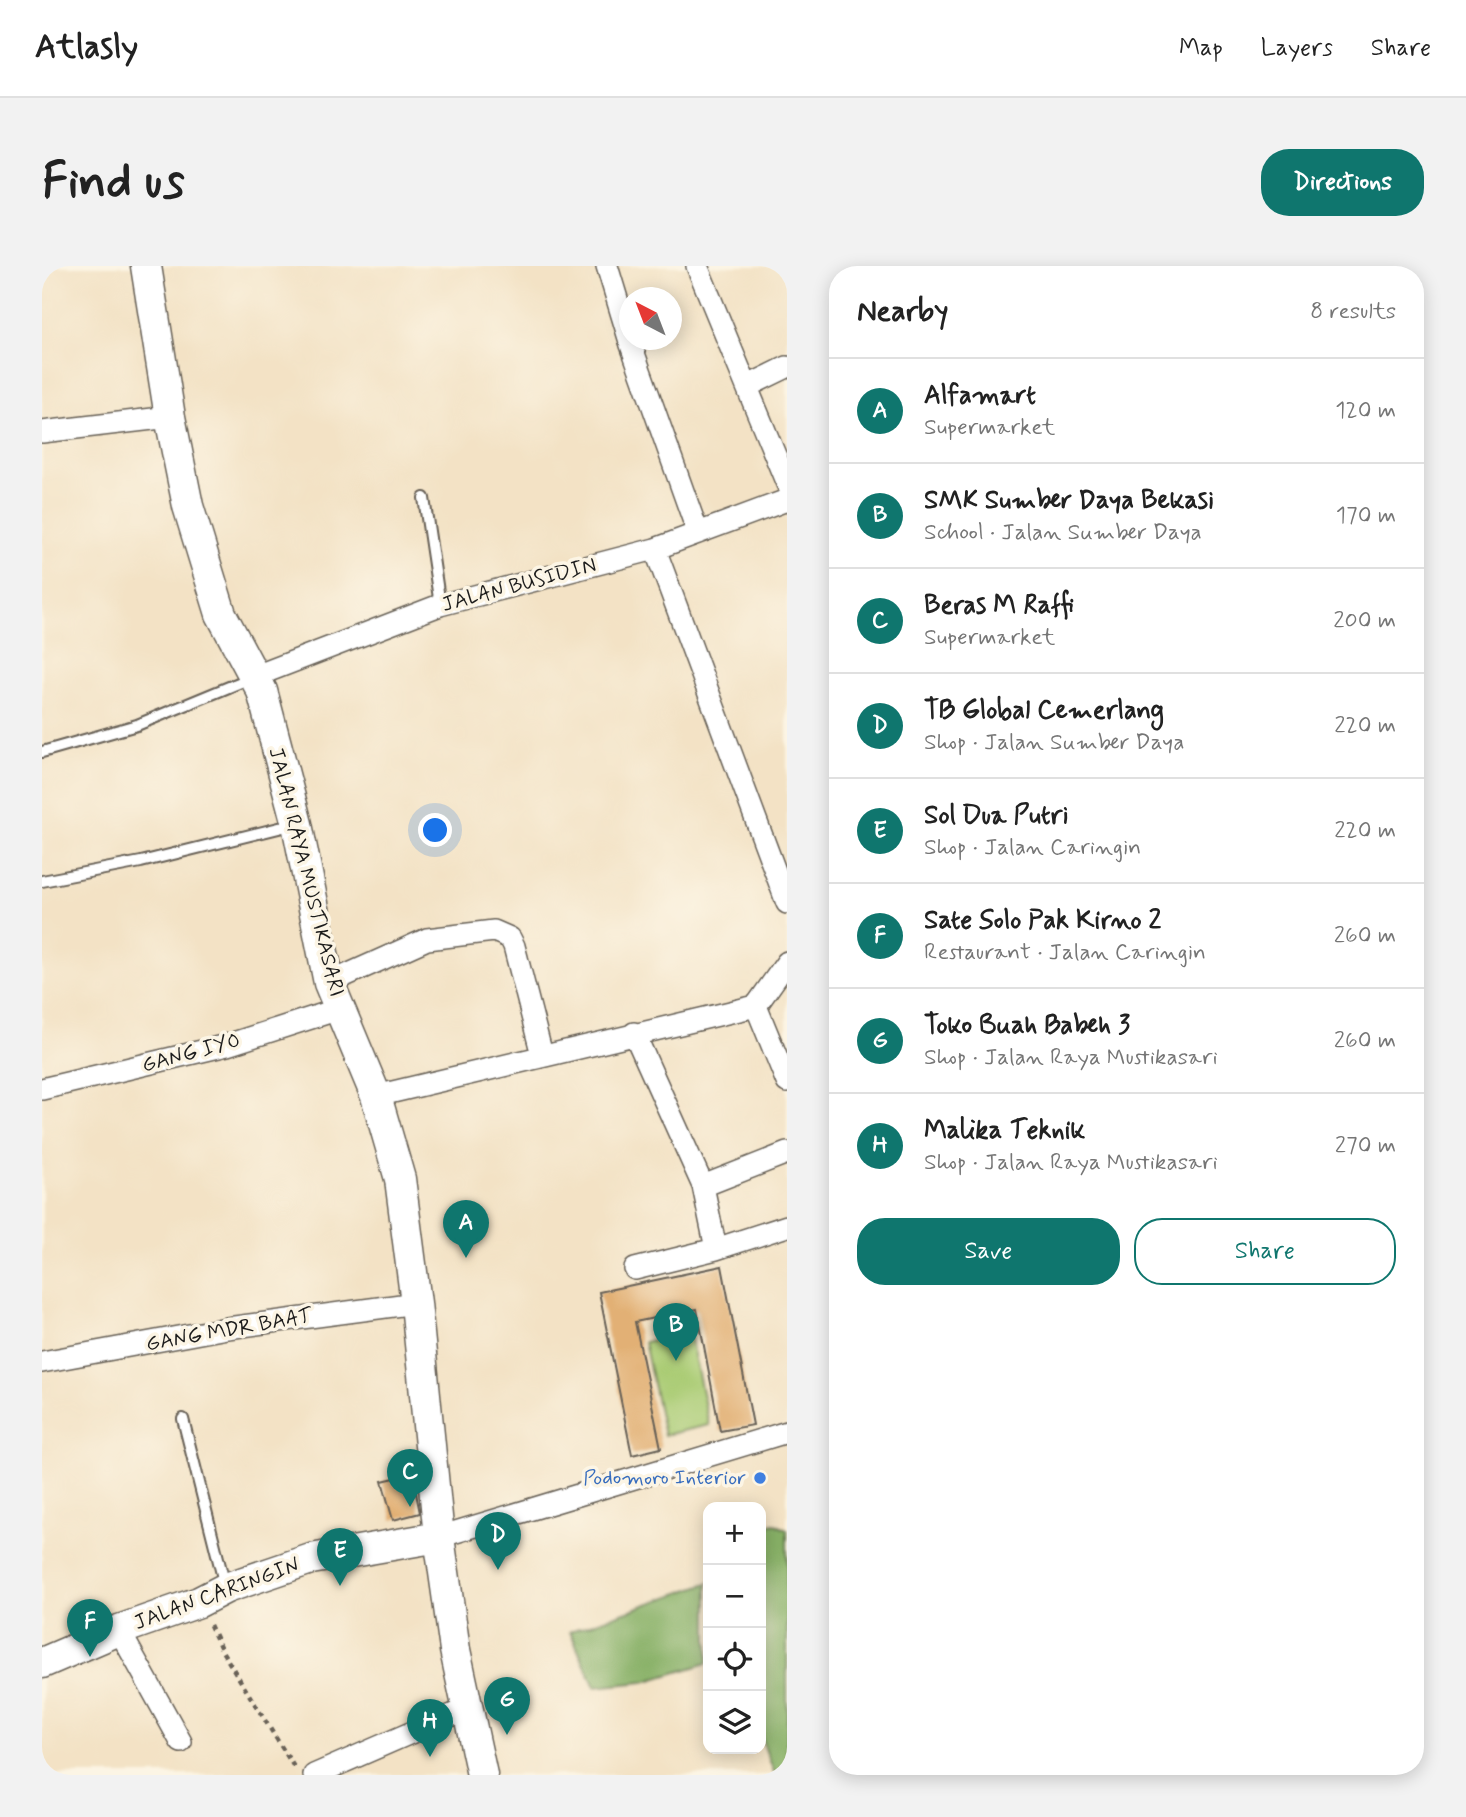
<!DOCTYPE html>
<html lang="en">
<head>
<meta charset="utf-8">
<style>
  body { margin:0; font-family:Mynerve,sans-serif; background:#f2f2f2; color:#222 }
  .controls { position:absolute; right:21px; bottom:21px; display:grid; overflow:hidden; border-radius:14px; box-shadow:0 4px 18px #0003 }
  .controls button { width:63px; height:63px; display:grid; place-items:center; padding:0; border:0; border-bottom:2px solid #e0e0e0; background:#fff; color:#222; font:35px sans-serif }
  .compass { position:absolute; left:577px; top:21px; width:63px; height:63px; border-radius:50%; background:#fff; box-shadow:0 4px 18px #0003; rotate:318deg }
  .you { position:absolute; left:394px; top:565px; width:24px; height:24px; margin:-18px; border:5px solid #fff; border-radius:50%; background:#1a73e8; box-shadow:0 0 0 10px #1a73e833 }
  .badge { display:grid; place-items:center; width:46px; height:46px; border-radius:50%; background:#0f766e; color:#fff; font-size:23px; font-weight:700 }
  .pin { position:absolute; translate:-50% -58px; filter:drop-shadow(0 2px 4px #0008) }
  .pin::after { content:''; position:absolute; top:37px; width:24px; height:21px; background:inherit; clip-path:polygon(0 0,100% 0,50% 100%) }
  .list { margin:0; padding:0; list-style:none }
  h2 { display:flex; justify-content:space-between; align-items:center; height:91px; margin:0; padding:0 28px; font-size:30px }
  h2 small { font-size:23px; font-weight:400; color:#767676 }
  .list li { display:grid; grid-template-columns:46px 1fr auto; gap:21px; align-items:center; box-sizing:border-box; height:105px; padding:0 28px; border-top:2px solid #e0e0e0 }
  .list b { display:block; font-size:26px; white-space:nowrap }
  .list p { margin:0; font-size:23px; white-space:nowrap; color:#767676 }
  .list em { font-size:23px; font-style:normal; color:#767676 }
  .actions { display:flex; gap:14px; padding:21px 28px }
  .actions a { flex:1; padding:16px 0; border:2px solid #0f766e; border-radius:28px; text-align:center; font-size:24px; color:#0f766e }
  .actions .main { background:#0f766e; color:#fff }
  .icon { flex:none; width:38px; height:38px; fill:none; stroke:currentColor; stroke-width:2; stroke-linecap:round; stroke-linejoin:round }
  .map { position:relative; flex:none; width:745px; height:1509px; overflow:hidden; border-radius:28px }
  header { display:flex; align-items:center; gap:42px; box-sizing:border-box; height:98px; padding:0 35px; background:#fff; border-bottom:2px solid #e0e0e0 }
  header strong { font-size:33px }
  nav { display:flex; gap:38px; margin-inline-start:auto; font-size:24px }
  .intro { display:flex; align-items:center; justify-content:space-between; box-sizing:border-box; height:168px; padding:0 42px }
  h1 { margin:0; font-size:49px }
  .button { padding:18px 32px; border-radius:28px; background:#0f766e; color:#fff; font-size:24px; font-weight:700 }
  main { display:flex; gap:42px; padding:0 42px }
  aside { flex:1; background:#fff; border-radius:28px; box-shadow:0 4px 18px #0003 }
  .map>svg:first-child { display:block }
  .green { fill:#aacc75; stroke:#637448; stroke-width:2 }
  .forest { fill:#87b066; stroke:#526641; stroke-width:2 }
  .building { fill:#e2b074 }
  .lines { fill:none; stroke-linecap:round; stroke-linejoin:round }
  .lane-casing { stroke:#676157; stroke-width:14 }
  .street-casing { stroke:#676157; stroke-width:24 }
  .secondary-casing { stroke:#676157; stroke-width:33 }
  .path { stroke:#676157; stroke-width:4.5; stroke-dasharray:5 5; stroke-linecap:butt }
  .lane { stroke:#fff; stroke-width:10 }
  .street { stroke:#fff; stroke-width:21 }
  .secondary { stroke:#fff; stroke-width:30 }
  .shop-dot { fill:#3f7fe0; stroke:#fcf5e5; stroke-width:2.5 }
  .labels { text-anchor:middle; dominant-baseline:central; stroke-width:7; stroke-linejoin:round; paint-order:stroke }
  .street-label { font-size:21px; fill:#1c1c1c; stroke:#fcf5e5 }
  .shop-label { font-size:21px; fill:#366cbe; stroke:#fcf5e5; text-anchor:end }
</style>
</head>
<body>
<header>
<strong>Atlasly</strong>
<nav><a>Map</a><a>Layers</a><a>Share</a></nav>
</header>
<div class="intro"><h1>Find us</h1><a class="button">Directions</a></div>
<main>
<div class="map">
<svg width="745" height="1509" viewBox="0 0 745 1509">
  <rect width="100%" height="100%" fill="#fcf5e5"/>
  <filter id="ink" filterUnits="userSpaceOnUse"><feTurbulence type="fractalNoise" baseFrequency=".0143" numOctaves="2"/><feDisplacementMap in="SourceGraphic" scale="14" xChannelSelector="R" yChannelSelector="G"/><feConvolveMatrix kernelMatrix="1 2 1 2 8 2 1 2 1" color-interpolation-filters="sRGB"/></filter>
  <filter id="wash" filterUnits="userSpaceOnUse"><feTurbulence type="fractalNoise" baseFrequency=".00686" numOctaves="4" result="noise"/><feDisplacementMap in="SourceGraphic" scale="28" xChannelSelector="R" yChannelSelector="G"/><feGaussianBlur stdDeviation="1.57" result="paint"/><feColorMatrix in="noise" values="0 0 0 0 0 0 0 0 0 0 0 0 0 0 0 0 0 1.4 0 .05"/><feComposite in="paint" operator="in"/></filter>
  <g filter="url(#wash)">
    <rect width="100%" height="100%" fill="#f3e2c5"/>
    <path class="green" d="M 647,1066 L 667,1159 L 622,1169 L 602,1076 Z"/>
    <path class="forest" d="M 732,1257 L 745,1264 L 745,1509 L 733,1509 L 719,1472 L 719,1261 Z
      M 666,1317 L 666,1397 L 602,1416 L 553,1421 L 528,1365 Z"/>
    <g id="blocks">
      <path class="building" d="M 680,1000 L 711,1159 L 678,1165 L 655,1043 L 593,1056 L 619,1182 L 590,1189 L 557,1026 Z
        M 370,1208 L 378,1247 L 351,1254 L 340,1215 Z"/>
    </g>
  </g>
  <g filter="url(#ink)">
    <use href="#blocks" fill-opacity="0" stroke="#676157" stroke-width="2"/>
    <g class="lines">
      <defs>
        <path id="lane" d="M 382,232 L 398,339
          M 0,486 L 95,459 L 211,411
          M 0,615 L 99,596 L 253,558
          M 141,1153 L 183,1320"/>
        <path id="street" d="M 565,0 L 589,79 L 656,267
          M 655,0 L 745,218
          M 706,120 L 745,101
          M 0,166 L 128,151
          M 613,283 L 745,637
          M 211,411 L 398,339 L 613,283 L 745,234
          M 287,717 L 385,673 L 452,665 L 468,672 L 472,680 L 500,789
          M 714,740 L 745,816
          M 592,767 L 661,920 L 674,983
          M 0,823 L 185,779 L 297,743
          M 334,830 L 714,740 L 745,696
          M 661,920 L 745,887
          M 593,1003 L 674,983 L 745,960
          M 0,1096 L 185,1062 L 374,1037
          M 397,1271 L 745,1166
          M 77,1364 L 139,1476
          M 272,1509 L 426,1442"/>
        <path id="secondary" d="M 104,0 L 128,151 L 146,240 L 179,348 L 220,425 L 255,558 L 287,717 L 334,830 L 358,913 L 374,1037 L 397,1271 L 413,1384 L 440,1509
          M 0,1397 L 77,1364 L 157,1336 L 184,1322 L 269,1293 L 397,1271"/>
      </defs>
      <use href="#lane" class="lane-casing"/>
      <use href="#street" class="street-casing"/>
      <use href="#secondary" class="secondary-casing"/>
      <path class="path" d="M 168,1359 L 180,1385 L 252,1501"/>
      <use href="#lane" class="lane"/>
      <use href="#street" class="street"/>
      <use href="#secondary" class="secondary"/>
    </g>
  </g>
  <circle class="shop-dot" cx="718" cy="1212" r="7"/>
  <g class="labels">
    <g class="street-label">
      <text transform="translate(477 319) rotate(-15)">JALAN BUSIDIN</text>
      <text transform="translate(264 606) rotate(76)">JALAN RAYA MUSTIKASARI</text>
      <text transform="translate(149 787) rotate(-15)">GANG IYO</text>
      <text transform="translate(187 1064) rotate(-10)">GANG MDR BAAT</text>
      <text transform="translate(175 1328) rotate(-20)">JALAN CARINGIN</text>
    </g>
    <g class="shop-label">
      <text x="704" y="1212">Podomoro Interior</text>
    </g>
  </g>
</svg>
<div class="controls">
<button>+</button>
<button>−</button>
<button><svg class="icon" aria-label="locate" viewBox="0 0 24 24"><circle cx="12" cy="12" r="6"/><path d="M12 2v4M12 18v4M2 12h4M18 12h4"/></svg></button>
<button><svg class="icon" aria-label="layers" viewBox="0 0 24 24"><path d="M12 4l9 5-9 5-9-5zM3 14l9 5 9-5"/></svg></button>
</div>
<svg class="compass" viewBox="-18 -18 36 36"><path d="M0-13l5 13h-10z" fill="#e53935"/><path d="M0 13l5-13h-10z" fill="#767676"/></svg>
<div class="you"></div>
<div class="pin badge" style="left:424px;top:992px">A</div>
<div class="pin badge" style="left:634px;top:1095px">B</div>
<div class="pin badge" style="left:368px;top:1241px">C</div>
<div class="pin badge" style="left:456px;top:1304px">D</div>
<div class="pin badge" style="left:298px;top:1320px">E</div>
<div class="pin badge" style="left:48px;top:1391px">F</div>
<div class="pin badge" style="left:465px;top:1469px">G</div>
<div class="pin badge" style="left:388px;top:1491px">H</div>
</div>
<aside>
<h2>Nearby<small>8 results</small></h2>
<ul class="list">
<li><span class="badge">A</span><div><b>Alfamart</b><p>Supermarket</p></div><em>120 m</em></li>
<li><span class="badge">B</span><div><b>SMK Sumber Daya Bekasi</b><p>School · Jalan Sumber Daya</p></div><em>170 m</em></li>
<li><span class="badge">C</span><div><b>Beras M Raffi</b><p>Supermarket</p></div><em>200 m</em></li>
<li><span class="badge">D</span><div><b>TB Global Cemerlang</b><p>Shop · Jalan Sumber Daya</p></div><em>220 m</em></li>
<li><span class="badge">E</span><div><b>Sol Dua Putri</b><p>Shop · Jalan Caringin</p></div><em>220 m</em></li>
<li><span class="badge">F</span><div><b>Sate Solo Pak Kirno 2</b><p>Restaurant · Jalan Caringin</p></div><em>260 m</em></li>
<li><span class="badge">G</span><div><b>Toko Buah Babeh 3</b><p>Shop · Jalan Raya Mustikasari</p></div><em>260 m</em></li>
<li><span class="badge">H</span><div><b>Malika Teknik</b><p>Shop · Jalan Raya Mustikasari</p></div><em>270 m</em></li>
</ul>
<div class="actions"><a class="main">Save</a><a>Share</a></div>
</aside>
</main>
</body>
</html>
